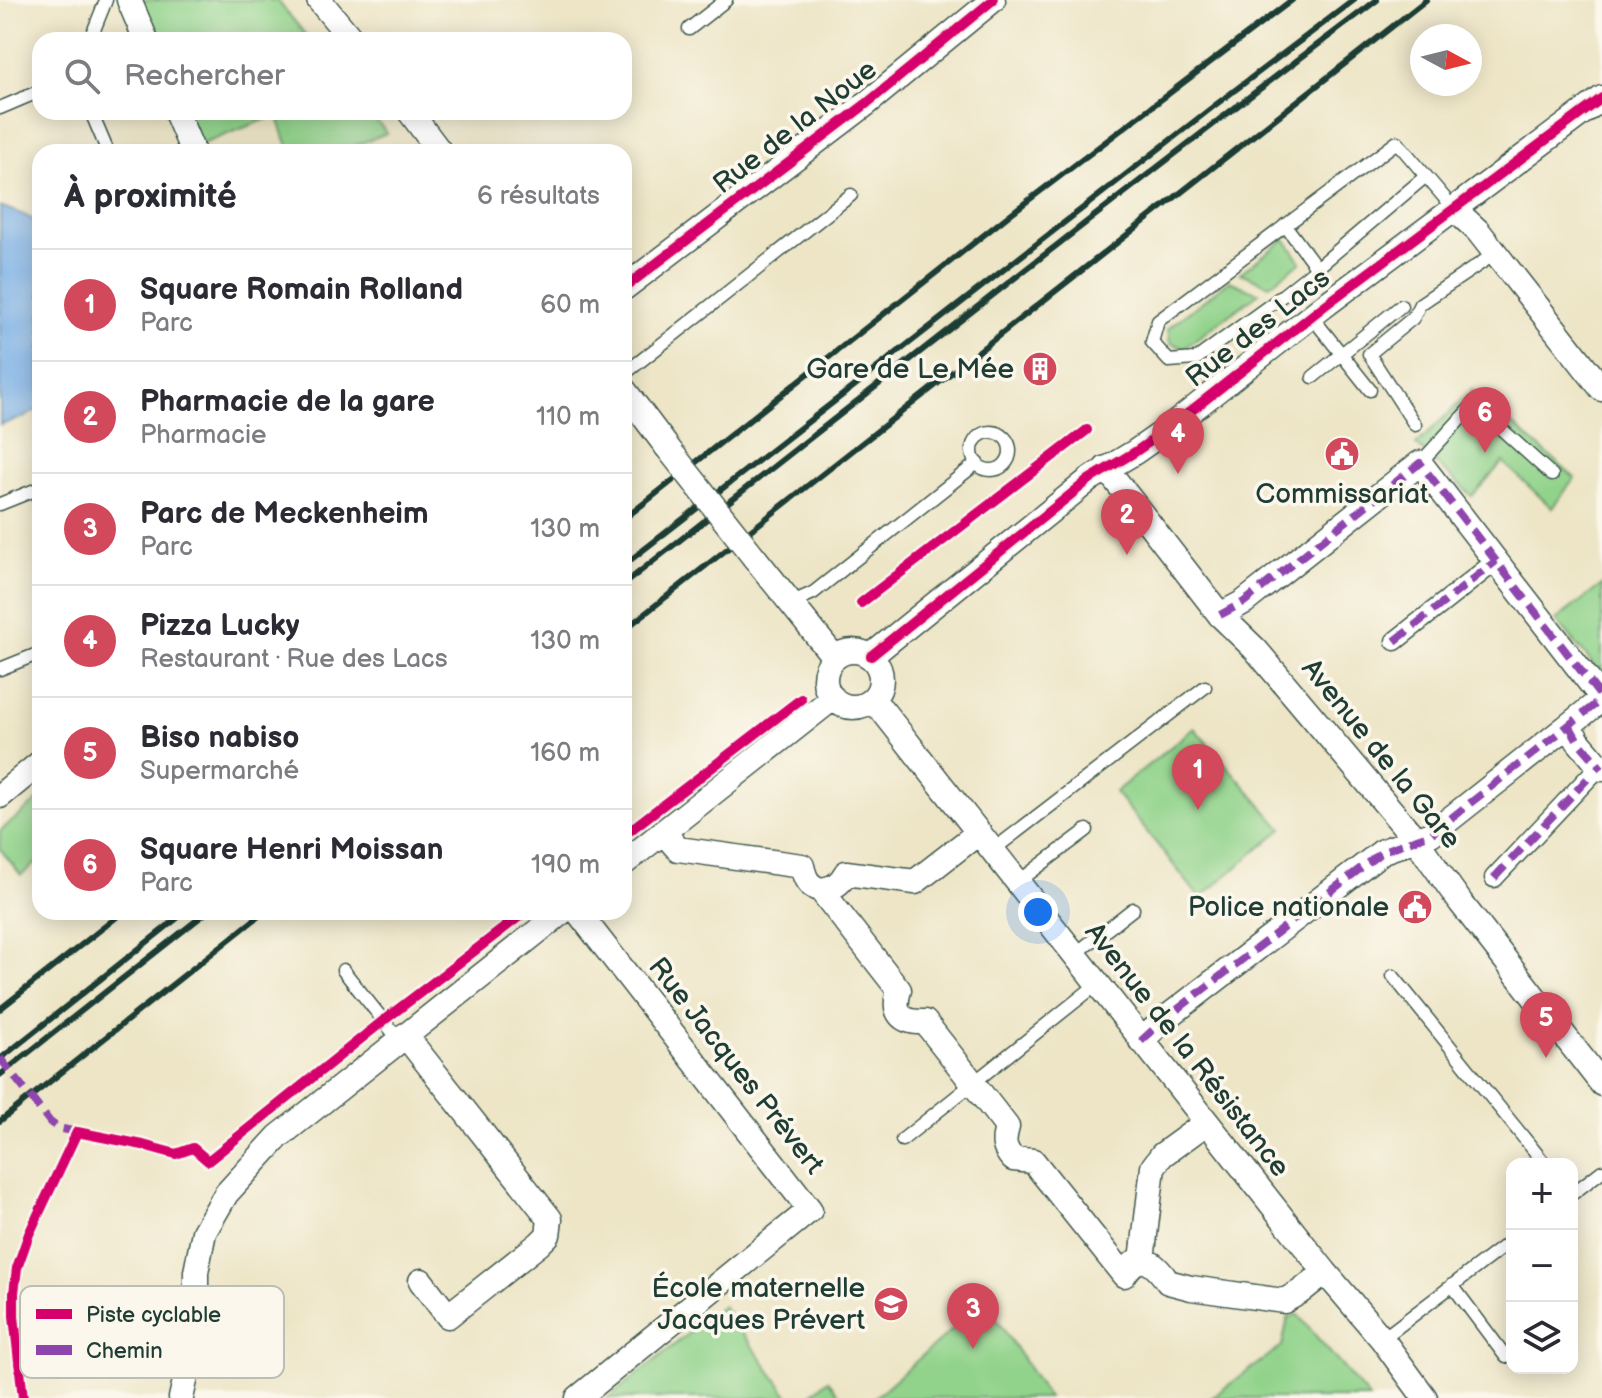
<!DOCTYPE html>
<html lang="fr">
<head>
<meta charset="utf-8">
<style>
  body { margin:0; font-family:"Balsamiq Sans",sans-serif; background:#f7f7f7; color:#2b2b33 }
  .controls { position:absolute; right:24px; bottom:24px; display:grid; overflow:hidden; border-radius:16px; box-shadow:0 4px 20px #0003 }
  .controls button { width:72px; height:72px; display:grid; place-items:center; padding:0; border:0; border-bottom:2px solid #e1e1e2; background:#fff; color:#2b2b33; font:40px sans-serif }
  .compass { position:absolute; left:1410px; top:24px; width:72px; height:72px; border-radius:50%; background:#fff; box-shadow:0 4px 20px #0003; rotate:97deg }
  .you { position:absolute; left:1038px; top:912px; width:28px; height:28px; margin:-20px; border:6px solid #fff; border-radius:50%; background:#1a73e8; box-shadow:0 0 0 12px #1a73e833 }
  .badge { display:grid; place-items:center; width:52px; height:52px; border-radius:50%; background:#d1495b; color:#fff; font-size:26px; font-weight:700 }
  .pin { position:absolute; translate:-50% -66px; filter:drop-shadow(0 2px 4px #0008) }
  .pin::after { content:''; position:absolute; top:42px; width:28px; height:24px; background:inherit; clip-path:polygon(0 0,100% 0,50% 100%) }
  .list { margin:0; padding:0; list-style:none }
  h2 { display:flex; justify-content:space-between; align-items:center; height:104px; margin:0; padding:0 32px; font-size:34px }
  h2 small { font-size:26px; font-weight:400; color:#7c7c81 }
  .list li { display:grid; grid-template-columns:52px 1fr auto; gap:24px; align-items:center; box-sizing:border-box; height:112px; padding:0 32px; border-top:2px solid #e1e1e2 }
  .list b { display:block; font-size:30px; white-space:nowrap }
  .list p { margin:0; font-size:26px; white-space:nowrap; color:#7c7c81 }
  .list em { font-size:26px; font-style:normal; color:#7c7c81 }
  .icon { flex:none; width:44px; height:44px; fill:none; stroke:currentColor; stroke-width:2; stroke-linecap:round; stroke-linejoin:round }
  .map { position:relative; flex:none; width:1602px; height:1398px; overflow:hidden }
  .search { position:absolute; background:#fff; box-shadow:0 4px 20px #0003; left:32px; top:32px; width:600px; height:88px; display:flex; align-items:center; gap:20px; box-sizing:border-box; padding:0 28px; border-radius:24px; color:#7c7c81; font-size:30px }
  .panel { position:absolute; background:#fff; box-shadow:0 4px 20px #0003; left:32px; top:144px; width:600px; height:776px; border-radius:24px }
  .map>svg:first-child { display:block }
  .green { fill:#91d38b; stroke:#588860; stroke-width:2 }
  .water { fill:#77ade5; stroke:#4b758c; stroke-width:2 }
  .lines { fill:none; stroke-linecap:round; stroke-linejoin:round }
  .service-casing { stroke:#3e564a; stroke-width:15 }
  .pedestrian-casing { stroke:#3e564a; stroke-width:21 }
  .minor-casing { stroke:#3e564a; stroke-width:27 }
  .service { stroke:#fff; stroke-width:12 }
  .pedestrian { stroke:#fff; stroke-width:18 }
  .minor { stroke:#fff; stroke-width:24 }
  .rail { stroke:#1f3d34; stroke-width:6 }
  .minor-bridge-casing { stroke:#3e564a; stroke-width:27; stroke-linecap:butt }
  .minor-bridge { stroke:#fff; stroke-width:24 }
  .quiet { stroke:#8e44ad; stroke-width:8; stroke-dasharray:16 8; stroke-linecap:butt }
  .cycleway-casing { stroke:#fbf7ec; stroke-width:15 }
  .cycleway { stroke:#d6006c; stroke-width:10 }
  .labels { text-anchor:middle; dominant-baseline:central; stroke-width:7; stroke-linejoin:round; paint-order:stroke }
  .street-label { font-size:28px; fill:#1f3d34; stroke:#fbf7ec }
  .poi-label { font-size:28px; fill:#1f3d34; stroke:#fbf7ec; text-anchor:end }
  .key { fill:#fbf7ec; stroke:#b9bfb5; stroke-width:2 }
  .key-label { font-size:22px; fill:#1f3d34 }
</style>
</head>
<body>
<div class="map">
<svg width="1602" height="1398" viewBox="0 0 1602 1398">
  <rect width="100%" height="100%" fill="#fbf7ec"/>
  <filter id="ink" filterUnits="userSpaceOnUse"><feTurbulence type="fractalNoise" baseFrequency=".0125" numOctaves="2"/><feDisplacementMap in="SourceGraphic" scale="16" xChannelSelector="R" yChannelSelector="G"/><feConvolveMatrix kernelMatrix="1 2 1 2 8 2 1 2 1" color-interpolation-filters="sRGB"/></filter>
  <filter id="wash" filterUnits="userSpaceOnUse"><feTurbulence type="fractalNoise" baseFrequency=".006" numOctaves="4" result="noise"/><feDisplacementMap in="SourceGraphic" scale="32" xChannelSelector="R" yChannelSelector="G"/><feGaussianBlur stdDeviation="1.8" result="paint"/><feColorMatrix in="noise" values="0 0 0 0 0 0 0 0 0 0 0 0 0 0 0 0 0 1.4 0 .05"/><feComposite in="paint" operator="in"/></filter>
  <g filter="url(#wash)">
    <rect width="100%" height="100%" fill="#ede5c6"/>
    <path class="green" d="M 137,0 L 277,0 L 310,40 L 153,40 Z
      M 181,112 L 369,112 L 387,133 L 338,152 L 290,152 L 277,115 L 194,147 Z
      M 1285,239 L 1301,262 L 1269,285 L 1240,273 Z
      M 1229,281 L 1259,293 L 1184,348 L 1170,343 L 1168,328 Z
      M 1472,390 L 1575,478 L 1552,508 L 1503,462 L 1472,496 L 1416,445 Z
      M 1602,585 L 1602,673 L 1601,674 L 1556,620 Z
      M 1194,728 L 1282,829 L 1200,898 L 1115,792 Z
      M 40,799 L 40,860 L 21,875 L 0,849 L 0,831 Z
      M 985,1301 L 1048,1398 L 874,1398 Z
      M 723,1306 L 790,1398 L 608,1398 Z
      M 1297,1314 L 1369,1398 L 1211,1398 L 1282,1346 L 1288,1318 Z
      M 828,1380 L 842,1398 L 807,1398 Z"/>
    <path class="water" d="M 0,206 L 24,215 L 40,223 L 40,408 L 25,417 L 0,425 Z"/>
  </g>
  <g filter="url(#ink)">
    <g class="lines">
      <defs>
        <path id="service" d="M 689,29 L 726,0
          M 90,40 L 106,0
          M 0,108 L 40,91
          M 91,112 L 108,152
          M 1426,176 L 1317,268 L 1273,303 L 1196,359 L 1169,361 L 1152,342 L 1158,321 L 1397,142 L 1454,209
          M 1285,225 L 1317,268
          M 1312,317 L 1370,390
          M 624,374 L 851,195
          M 1313,377 L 1401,306
          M 1415,425 L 1369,354 L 1413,318 L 1420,304 L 1496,253
          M972 451a19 19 0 1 1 38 0a19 19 0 1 1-38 0Z
          M 1420,463 L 1474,404 L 1552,475
          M 0,504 L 40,488
          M 790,603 L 813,593 L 977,463
          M 0,669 L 40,653
          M 993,850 L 1205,687
          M 1018,882 L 1087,830
          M 1074,955 L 1133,909
          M 343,970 L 399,1040
          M 1393,976 L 1545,1164
          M 902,1140 L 1096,985
          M 1572,1194 L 1602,1171
          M 1452,1285 L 1506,1357
          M 1382,1339 L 1512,1240"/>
        <path id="pedestrian" d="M 1395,641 L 1496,561
          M 1494,878 L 1592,774"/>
        <path id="minor" d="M 129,0 L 146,40
          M 319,0 L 352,40
          M 176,112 L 193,152
          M 410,112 L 440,152
          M 1454,209 L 1478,231 L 1602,389
          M 624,288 L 866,104 L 993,0
          M 624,390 L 667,447
          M 1106,468 L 1220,615 L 1256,650 L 1416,840 L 1461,903 L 1602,1084
          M 754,557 L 834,657
          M 1220,615 L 1244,602 L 1420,463 L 1602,698
          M825 679a28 28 0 1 1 56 0a28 28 0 1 1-56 0Z
          M 871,656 L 1090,479 L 1135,452 L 1168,429 L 1324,306 L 1602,98
          M 872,701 L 882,710 L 1325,1272 L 1382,1339 L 1425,1398
          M 1569,725 L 1578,741 L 1602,769
          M 0,796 L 40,763
          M 664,833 L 678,849 L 802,866 C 805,879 808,886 821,890 L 899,990 C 892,1013 901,1023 925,1022 L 1007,1127 C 1003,1141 1003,1148 1013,1159 L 1033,1161 L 1124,1275 C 1140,1249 1155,1263 1168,1282 L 1191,1288 L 1284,1301 L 1300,1292 L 1325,1272
          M 624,863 L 833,698
          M 821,890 C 834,888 840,884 846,873 L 915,882 L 978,833
          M 405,1035 L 550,1219 L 548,1235 L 539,1244 L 448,1316 L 421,1281
          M 1141,1041 L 1165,1019 L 1383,851 L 1431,834 L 1602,699
          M 1142,1260 L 1153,1167 L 1162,1155 L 1206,1123
          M 181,1398 L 191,1355 L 196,1309 L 196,1272 L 204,1232 L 226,1194 L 278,1137 L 562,912
          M 578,1398 L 810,1210 L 578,912"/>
      </defs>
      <use href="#service" class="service-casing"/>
      <use href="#pedestrian" class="pedestrian-casing"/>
      <use href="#minor" class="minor-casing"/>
      <use href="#service" class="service"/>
      <use href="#pedestrian" class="pedestrian"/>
      <use href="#minor" class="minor"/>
      <path class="rail" d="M 624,519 L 1013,212 L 1292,0
        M 624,565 L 1214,106 L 1354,0
        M 624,584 C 874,388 1123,191 1377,0
        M 624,630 L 1426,0
        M 0,1009 L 123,912
        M 0,1059 L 185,912
        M 0,1075 L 207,912
        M 0,1121 L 264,912"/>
      <defs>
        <path id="minor-bridge" d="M 667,447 L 754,557"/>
      </defs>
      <use href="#minor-bridge" class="minor-bridge-casing"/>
      <use href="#minor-bridge" class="minor-bridge"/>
      <path class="quiet" d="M 1220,615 L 1244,602 L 1420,463 L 1602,698
        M 1395,641 L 1496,561
        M 1569,725 L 1578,741 L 1602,769
        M 1494,878 L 1592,774
        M 1141,1041 L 1165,1019 L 1383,851 L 1431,834 L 1602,699
        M 0,1058 L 50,1122 L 58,1128 L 82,1133"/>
      <defs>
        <path id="cycleway" d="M 624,288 L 866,104 L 993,0
          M 861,603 L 1087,430
          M 871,656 L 1090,479 L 1135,452 L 1168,429 L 1324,306 L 1602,98
          M 624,835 L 801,699
          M 23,1398 L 14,1316 L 14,1293 L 17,1268 L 29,1234 L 77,1132 L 143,1145 L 176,1154 L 193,1148 L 208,1161 L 383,1021 L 525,912"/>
      </defs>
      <use href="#cycleway" class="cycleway-casing"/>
      <use href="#cycleway" class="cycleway"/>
    </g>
  </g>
  <defs>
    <symbol id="building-disc" viewBox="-11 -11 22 22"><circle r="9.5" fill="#d1495b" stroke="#fbf7ec"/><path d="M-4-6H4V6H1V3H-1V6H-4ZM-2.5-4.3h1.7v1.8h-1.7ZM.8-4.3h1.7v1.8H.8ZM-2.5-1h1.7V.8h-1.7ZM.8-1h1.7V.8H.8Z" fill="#fff"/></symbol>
    <symbol id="civic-disc" viewBox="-11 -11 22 22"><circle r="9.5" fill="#d1495b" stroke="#fbf7ec"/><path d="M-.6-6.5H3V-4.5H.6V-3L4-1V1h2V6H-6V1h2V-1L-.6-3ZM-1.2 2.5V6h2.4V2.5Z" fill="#fff"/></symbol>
    <symbol id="school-disc" viewBox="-11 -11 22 22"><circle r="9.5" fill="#d1495b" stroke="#fbf7ec"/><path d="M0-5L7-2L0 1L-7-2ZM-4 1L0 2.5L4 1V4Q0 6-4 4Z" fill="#fff"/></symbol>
  </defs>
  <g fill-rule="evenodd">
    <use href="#building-disc" x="1020" y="349" width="40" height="40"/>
    <use href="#civic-disc" x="1322" y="434" width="40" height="40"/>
    <use href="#civic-disc" x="1395" y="887" width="40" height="40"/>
    <use href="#school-disc" x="871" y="1284" width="40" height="40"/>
  </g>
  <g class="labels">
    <g class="street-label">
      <text transform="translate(795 127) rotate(-38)">Rue de la Noue</text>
      <text transform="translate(1258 328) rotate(-38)">Rue des Lacs</text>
      <text transform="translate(1381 754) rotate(51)">Avenue de la Gare</text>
      <text transform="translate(1187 1050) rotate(52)">Avenue de la Résistance</text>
      <text transform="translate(736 1066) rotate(52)">Rue Jacques Prévert</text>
    </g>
    <g class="poi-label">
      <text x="1014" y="369">Gare de Le Mée</text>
      <text x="1342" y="494" text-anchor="middle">Commissariat</text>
      <text x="1389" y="907">Police nationale</text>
      <text x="865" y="1288">École maternelle<tspan x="865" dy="32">Jacques Prévert</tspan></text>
    </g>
  </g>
  <rect x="20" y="1286" width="264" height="92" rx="12" class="key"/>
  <rect x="36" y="1309" width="36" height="10" fill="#d6006c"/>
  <rect x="36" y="1345" width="36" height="10" fill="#8e44ad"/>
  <g class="key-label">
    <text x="86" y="1322">Piste cyclable</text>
    <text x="86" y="1358">Chemin</text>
  </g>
</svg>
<div class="controls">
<button>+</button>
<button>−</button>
<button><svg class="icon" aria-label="layers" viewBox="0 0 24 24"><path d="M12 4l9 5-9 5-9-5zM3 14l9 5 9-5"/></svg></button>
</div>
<svg class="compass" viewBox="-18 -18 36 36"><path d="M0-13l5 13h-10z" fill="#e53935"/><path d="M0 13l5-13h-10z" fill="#7c7c81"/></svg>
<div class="you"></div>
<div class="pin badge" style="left:1198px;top:810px">1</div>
<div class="pin badge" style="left:1127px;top:555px">2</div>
<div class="pin badge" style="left:973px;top:1349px">3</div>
<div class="pin badge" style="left:1178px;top:474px">4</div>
<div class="pin badge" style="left:1546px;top:1058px">5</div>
<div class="pin badge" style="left:1485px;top:453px">6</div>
<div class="search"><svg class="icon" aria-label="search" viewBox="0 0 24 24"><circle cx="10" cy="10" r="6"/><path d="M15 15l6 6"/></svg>Rechercher</div>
<section class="panel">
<h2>À proximité<small>6 résultats</small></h2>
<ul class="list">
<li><span class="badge">1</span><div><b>Square Romain Rolland</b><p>Parc</p></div><em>60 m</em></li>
<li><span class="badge">2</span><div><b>Pharmacie de la gare</b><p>Pharmacie</p></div><em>110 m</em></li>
<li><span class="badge">3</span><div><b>Parc de Meckenheim</b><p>Parc</p></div><em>130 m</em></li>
<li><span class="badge">4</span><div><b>Pizza Lucky</b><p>Restaurant · Rue des Lacs</p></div><em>130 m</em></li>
<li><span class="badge">5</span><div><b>Biso nabiso</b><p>Supermarché</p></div><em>160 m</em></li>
<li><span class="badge">6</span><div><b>Square Henri Moissan</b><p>Parc</p></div><em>190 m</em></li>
</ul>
</section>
</div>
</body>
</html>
